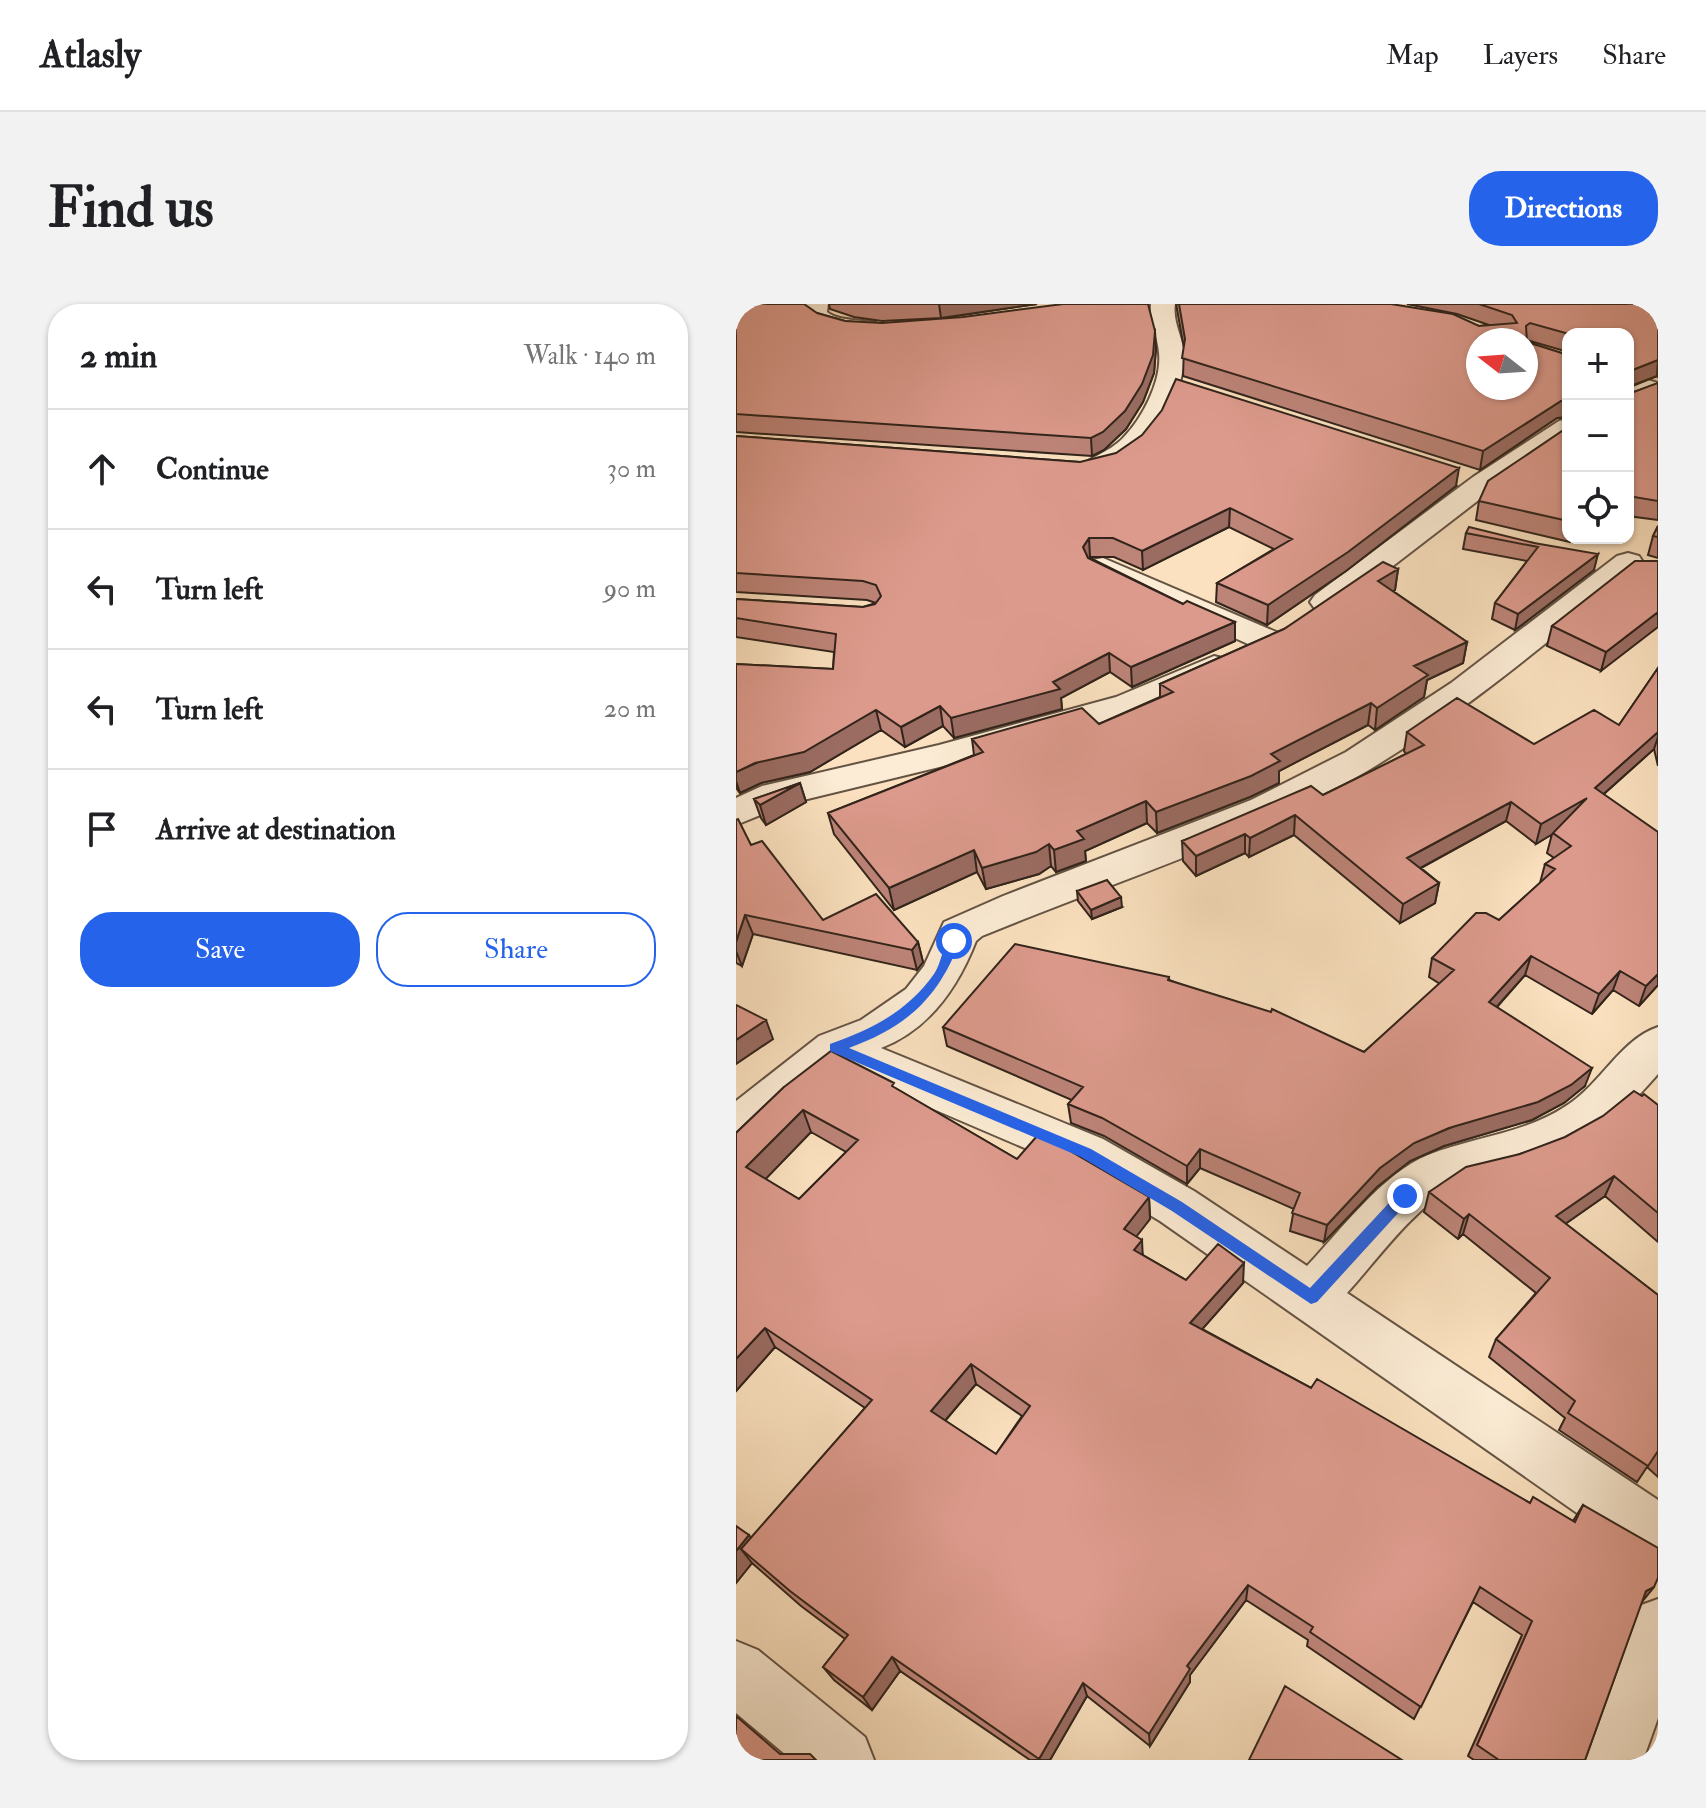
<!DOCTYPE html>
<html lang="en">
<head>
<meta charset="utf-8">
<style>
  body { margin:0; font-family:"IM FELL Double Pica",serif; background:#f2f2f2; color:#202124 }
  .controls { position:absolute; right:24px; top:24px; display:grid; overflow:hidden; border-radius:16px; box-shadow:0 2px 6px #0004 }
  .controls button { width:72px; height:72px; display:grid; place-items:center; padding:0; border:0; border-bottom:2px solid #e0e0e0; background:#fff; color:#202124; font:40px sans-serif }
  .compass { position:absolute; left:730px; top:24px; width:72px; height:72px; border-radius:50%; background:#fff; box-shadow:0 2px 6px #0004; rotate:287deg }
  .stop { position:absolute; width:24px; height:24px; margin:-18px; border:6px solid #2563eb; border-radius:50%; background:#fff }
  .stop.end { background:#2563eb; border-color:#fff; box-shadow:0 2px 8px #0008 }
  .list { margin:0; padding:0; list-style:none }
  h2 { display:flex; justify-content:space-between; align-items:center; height:104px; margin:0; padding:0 32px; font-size:34px }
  h2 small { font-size:26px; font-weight:400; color:#757577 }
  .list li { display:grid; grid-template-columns:52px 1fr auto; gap:24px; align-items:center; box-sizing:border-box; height:120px; padding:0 32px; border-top:2px solid #e0e0e0 }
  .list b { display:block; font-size:30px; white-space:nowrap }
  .list em { font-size:26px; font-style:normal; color:#757577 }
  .actions { display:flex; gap:16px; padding:24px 32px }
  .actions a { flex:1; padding:18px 0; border:2px solid #2563eb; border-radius:32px; text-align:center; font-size:28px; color:#2563eb }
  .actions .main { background:#2563eb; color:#fff }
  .icon { flex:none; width:44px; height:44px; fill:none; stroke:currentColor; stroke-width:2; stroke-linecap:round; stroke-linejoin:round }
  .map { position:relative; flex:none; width:922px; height:1456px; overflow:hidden; border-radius:32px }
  header { display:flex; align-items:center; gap:48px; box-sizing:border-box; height:112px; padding:0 40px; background:#fff; border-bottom:2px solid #e0e0e0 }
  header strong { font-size:38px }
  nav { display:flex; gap:44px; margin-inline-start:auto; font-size:28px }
  .intro { display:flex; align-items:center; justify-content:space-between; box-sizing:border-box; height:192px; padding:0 48px }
  h1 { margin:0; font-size:56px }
  .button { padding:20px 36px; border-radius:32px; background:#2563eb; color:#fff; font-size:28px; font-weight:700 }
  main { display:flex; gap:48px; padding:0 48px }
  aside { flex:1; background:#fff; border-radius:32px; box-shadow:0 2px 6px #0004 }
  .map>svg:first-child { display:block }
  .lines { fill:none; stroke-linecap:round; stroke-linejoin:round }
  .minor-casing { stroke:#645344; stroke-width:4 }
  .minor { fill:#fcecd5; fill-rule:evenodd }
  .wall { fill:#bd8478; stroke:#32241b; stroke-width:2; fill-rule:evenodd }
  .shaded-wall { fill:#9a6c62; stroke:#32241b; stroke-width:2 }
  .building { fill:#dc9a8c; stroke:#32241b; stroke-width:2; fill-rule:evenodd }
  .route { fill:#2563eb }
</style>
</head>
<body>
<header>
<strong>Atlasly</strong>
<nav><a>Map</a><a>Layers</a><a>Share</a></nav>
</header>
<div class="intro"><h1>Find us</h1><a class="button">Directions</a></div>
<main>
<aside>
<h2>2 min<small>Walk · 140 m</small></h2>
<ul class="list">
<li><svg class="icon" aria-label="ahead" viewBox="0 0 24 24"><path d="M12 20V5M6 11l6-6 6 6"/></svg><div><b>Continue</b></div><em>30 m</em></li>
<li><svg class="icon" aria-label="left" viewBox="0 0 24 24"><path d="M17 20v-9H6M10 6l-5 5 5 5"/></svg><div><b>Turn left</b></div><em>90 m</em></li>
<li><svg class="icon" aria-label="left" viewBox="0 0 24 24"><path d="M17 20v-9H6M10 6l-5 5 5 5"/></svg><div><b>Turn left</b></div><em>20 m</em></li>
<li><svg class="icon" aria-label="arrive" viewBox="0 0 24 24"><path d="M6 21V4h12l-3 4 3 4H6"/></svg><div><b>Arrive at destination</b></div></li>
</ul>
<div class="actions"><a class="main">Save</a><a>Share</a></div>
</aside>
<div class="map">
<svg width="922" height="1456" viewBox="0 0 922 1456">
  <rect width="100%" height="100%" fill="#fbe1bf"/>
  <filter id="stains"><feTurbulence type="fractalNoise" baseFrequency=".0025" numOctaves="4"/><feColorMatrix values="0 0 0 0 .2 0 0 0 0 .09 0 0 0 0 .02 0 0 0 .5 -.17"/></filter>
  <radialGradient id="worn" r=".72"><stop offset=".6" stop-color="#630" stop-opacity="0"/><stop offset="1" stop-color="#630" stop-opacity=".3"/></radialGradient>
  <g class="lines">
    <defs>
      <path id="minor" d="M 68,0 L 92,0 L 91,8 C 104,18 124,15 140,19 L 144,24 L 140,29 C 118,35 81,30 67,10 Z
        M 415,0 L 439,0 C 436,20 449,36 448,55 C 446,100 398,184 345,171 L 341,165 C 347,157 374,148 387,134 C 406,115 426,77 423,49 C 422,32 413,18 415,0 Z
        M 892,70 L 922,79 L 922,89 L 913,92 L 892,86 Z
        M 832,115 L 832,135 L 757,185 L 601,305 L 590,308 L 579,305 L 574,298 L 579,291 L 737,173 L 823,117 Z
        M 892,249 L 903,252 L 907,258 L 903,264 C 802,345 703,431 588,491 C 478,547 360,585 246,632 L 240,637 C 222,683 194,725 145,744 L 367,835 L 458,887 L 571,962 C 604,927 647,869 692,851 C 737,833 788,830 830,802 C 864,781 885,735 922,723 L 922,770 C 877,822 842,846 776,868 C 757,874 734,875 716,884 C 677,905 641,956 611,989 L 922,1196 L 922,1259 L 901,1251 L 424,917 L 333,863 L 104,765 L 44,812 L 17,840 L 0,846 L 0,797 L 83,732 L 125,716 L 170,685 L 188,662 L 208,618 L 267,592 L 515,496 L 610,448 L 715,379 L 881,252 Z
        M 367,254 L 545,330 L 549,337 L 545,344 L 533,347 L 521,344 L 356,270 L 352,263 L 356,256 Z
        M 478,352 L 490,355 L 495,362 L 490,369 L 404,407 L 220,459 L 51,500 L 0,521 L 0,494 L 26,482 L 203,441 L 380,393 Z
        M 922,1295 L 922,1414 L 907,1456 L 843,1456 L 900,1303 Z
        M 0,1337 L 22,1346 L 129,1433 L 138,1456 L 56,1456 L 0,1409 Z"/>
    </defs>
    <use href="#minor" class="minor-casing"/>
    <use href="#minor" class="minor"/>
  </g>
  <path class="wall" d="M 0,0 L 81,9 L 109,17 L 420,44 L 418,69 L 407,98 L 390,125 L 368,146 L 356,152 L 0,128 Z
    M 93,0 L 301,0 L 205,14 L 146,17 L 118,13 L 94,5 Z
    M 440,0 L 655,0 L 743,22 L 753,21 L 721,10 L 671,0 L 922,0 L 922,73 L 921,72 L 894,83 L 893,85 L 898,88 L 922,79 L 922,216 L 892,212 L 892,30 L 832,30 L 832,48 L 791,36 L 791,38 L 832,51 L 832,113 L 821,114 L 744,166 L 447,72 L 448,44 Z
    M 832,123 L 832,234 L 836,234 L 834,238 L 740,216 L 743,197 Z
    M 0,132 L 344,158 L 720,182 L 610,267 L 531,321 L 480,298 L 481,279 L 538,245 L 493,223 L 407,266 L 378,253 L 354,253 L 354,254 L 447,300 L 499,318 L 499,337 L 396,383 L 374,368 L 325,394 L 326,405 L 218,434 L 207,422 L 169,443 L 145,426 L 74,468 L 25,479 L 4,489 L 0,484 L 0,360 L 97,365 L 98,348 L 0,333 L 0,295 L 127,303 L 140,299 L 131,296 L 0,288 Z
    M 922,222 L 922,254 L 912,251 L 917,232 Z
    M 730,229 L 798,239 L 858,266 L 779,326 L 756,315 L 759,299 L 791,257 L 727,245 Z
    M 922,257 L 865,367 L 811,342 L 816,322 Z
    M 662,265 L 659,286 L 657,287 L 731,338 L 727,359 L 691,376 L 688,393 L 639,426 L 632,421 L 543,467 L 543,479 L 514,493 L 421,529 L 411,519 L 349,547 L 350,557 L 320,568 L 315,562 L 303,570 L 250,585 L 241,568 L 158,606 L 98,530 L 92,509 L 238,451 L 236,435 L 363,420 L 424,393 L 424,380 L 548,325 Z
    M 922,364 L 922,462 L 918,445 L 868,490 L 922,681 L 903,702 L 877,686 L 856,710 L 789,671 L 761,703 L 849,782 L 828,799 L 796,816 L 708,842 L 674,857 L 641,883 L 588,938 L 554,927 L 558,905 L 464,864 L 451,880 L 368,832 L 335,819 L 332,800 L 336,796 L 211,742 L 207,723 L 433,673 L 433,676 L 628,748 L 704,680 L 693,673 L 696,654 L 763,616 L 804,579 L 809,560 L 818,554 L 811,549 L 816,530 L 800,540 L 770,517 L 685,564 L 703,579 L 699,599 L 664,619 L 558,531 L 513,553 L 509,549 L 460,572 L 447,557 L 446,537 L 587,491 L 670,450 L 668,447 L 671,428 L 798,440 L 883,421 Z
    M 64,479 L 70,498 L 30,521 L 25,514 L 18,495 Z
    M 0,516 L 15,541 L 87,616 L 182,638 L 187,658 L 181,666 L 17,630 L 6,662 L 0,659 Z
    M 341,587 L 386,603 L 356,615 L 342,597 Z
    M 48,783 L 159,784 L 281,855 L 413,893 L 414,915 L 400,932 L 407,951 L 450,976 L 507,979 L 466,1025 L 575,1084 L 794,1199 L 837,1217 L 847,1201 L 918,1283 L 906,1297 L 849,1456 L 738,1456 L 732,1452 L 786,1331 L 737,1298 L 678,1415 L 571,1342 L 572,1336 L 510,1296 L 454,1371 L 454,1378 L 414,1442 L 351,1392 L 314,1456 L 294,1456 L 164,1367 L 136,1406 L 98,1376 L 87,1363 L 109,1335 L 65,1302 L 16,1259 L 0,1279 L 0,1222 L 15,1234 L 129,1104 L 39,1043 L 0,1087 L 0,829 ZM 75,828 L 110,848 L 63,895 L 29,875 ZM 240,1080 L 286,1112 L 260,1150 L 209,1117 Z
    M 922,801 L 922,938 L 869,892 L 829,920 L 922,991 L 922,1173 L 911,1163 L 901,1178 L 823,1126 L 829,1114 L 753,1053 L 760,1035 L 800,989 L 727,930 L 722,935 L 688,908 L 693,888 L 784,850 Z"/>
  <path class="shaded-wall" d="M 203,0 L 301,0 L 205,14 Z
    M 419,27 L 420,44 L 418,69 L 407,98 L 390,125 L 368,146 L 356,152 L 355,134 Z
    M 922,56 L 921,72 L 892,83 L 894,67 Z
    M 832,96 L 832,113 L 821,114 L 744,166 L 747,147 L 825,97 Z
    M 723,164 L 720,182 L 610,267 L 531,321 L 532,301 Z
    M 494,204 L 493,223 L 407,266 L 406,247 Z
    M 353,234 L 354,253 L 348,262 L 347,243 Z
    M 862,250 L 858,266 L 779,326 L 782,310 Z
    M 662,265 L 659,286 L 640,298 L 642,277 Z
    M 922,308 L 922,323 L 865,367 L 870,348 Z
    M 499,318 L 499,337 L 396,383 L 395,363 Z
    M 731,338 L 727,359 L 691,376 L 688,393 L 639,426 L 641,404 L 678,362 Z
    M 373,349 L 374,368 L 325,394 L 326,405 L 218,434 L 215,414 L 317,378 Z
    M 635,399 L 632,421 L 543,467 L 543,479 L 514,493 L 421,529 L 420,508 Z
    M 204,402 L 207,422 L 169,443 L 165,423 Z
    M 140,406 L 145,426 L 74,468 L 25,479 L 4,489 L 0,477 L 0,468 Z
    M 922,428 L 922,433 L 918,445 L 853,503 L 859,484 Z
    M 64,479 L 70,498 L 30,521 L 24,501 Z
    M 851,494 L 845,513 L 800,540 L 805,520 Z
    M 410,497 L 411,519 L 349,547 L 350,557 L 320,568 L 318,546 L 341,527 Z
    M 775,498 L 770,517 L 668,573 L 671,554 Z
    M 559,511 L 558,531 L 513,553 L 514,534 Z
    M 509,530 L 509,549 L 460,572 L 460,552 Z
    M 313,540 L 315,562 L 303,570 L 250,585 L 246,564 Z
    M 238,546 L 241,568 L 158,606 L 153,584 Z
    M 703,579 L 699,599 L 664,619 L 667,600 Z
    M 385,593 L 386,603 L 356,615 L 355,606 Z
    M 9,611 L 17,630 L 6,662 L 0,647 L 0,638 Z
    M 182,638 L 187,658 L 181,666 L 176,646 Z
    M 795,652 L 789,671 L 748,717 L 753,698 Z
    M 884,667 L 877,686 L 856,710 L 863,690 Z
    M 922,670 L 922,681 L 903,702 L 910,682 Z
    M 30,716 L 37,735 L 0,760 L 0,736 Z
    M 856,764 L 849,782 L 828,799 L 796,816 L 708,842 L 674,857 L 641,883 L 588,938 L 591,921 L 644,864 L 678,839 Z
    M 67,806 L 75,828 L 20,885 L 10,863 Z
    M 464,845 L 464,864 L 451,880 L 451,862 Z
    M 878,872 L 869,892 L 812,932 L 820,912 Z
    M 413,893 L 414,915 L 390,946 L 388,925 Z
    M 733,910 L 727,930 L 722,935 L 728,915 Z
    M 406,936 L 407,957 L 398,946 Z
    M 508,959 L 507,979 L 455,1038 L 454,1019 Z
    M 29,1024 L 39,1043 L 0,1087 L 0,1055 Z
    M 235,1060 L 240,1080 L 202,1125 L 195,1107 Z
    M 13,1231 L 25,1248 L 5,1245 L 16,1259 L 0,1279 L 0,1247 Z
    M 512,1281 L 510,1296 L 454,1371 L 454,1378 L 414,1442 L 413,1430 L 451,1362 Z
    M 918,1283 L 906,1298 L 910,1287 Z
    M 156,1353 L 164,1367 L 136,1406 L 127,1393 Z
    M 347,1379 L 351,1392 L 314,1456 L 304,1456 L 303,1455 Z"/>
  <path class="building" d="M 0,0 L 68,0 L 81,9 L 109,17 L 146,19 L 227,13 L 327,0 L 412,0 L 419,27 L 417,51 L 406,80 L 389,107 L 367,128 L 355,134 L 0,110 Z
    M 443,0 L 655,0 L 717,10 L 743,22 L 781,19 L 776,11 L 743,0 L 922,0 L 922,56 L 894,67 L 893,85 L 898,88 L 922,79 L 922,197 L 892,192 L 892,30 L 833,30 L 794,19 L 790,22 L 791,38 L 832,51 L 832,96 L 825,97 L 747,147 L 446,54 L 449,35 ZM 742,36 L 790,36 L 790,84 L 742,84 Z
    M 440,75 L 723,164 L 612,248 L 532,301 L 481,279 L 556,235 L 494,204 L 406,247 L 377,234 L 353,234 L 347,243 L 352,254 L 447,300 L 451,297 L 499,318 L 395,363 L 373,349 L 317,378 L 324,385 L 215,414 L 204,402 L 165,423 L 140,406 L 68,448 L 19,459 L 0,468 L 0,360 L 97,365 L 100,330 L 0,314 L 0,295 L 127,303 L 139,300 L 145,292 L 140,281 L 127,277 L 0,269 L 0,132 L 344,158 L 380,149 L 406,131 L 426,106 Z
    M 832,123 L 832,217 L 743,197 L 752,177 Z
    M 922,222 L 922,233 L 917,232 Z
    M 733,223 L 798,239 L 862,250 L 782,310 L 759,299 L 802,243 L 730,229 Z
    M 899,257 L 922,257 L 922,308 L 870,348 L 816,322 Z
    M 647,258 L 662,265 L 642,277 L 731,338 L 678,362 L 692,371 L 641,404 L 635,399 L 535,450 L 544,457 L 515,472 L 420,508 L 410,497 L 341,527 L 348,535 L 318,546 L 313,540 L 300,548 L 246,564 L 238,546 L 153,584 L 92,509 L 247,448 L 236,435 L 346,404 L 363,420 L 437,388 L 424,380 L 548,325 Z
    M 922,364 L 922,428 L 859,484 L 922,528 L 922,670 L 910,682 L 884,667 L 863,690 L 795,652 L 753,698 L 856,764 L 835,781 L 802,798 L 713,824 L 678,839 L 644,864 L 591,921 L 556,909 L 564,889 L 464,845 L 451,862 L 366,814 L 332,800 L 347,783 L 207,723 L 279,640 L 433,673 L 432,676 L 535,708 L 536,705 L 628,748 L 718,666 L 696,654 L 740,609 L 750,609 L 763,616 L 819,565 L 809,560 L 835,542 L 817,529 L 851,494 L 805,520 L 775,498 L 671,554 L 703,579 L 667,600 L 559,511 L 514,534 L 509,530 L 460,552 L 446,537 L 575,482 L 587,491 L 688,441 L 671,428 L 721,394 L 798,440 L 858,406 L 883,421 Z
    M 64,479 L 24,501 L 18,495 Z
    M 2,515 L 15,541 L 26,537 L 87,616 L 140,590 L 182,638 L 176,646 L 9,611 L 0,638 L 0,516 Z
    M 371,576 L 385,593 L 355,606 L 341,587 Z
    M 0,701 L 30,716 L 0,736 Z
    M 95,747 L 158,779 L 156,782 L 281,855 L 301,832 L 329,844 L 413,893 L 388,925 L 406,936 L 398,946 L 450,976 L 482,940 L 508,959 L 454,1019 L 575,1084 L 581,1075 L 794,1199 L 797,1193 L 839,1218 L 847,1201 L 922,1244 L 922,1274 L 918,1283 L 910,1287 L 849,1456 L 763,1456 L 741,1441 L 796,1317 L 744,1283 L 685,1403 L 574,1328 L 577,1323 L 512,1281 L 451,1362 L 454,1365 L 413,1430 L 347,1379 L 303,1455 L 156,1353 L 127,1393 L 87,1363 L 112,1331 L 54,1287 L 5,1245 L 136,1096 L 29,1024 L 0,1055 L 0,829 L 48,783 ZM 67,806 L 122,836 L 63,895 L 10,863 ZM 235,1060 L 294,1102 L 260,1150 L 195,1107 Z
    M 898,787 L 906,792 L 908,790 L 922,801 L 922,909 L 878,872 L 820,912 L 922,991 L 922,1147 L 912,1162 L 832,1109 L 839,1097 L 760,1035 L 814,974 L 733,910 L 728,915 L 693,888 L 730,863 L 784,850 L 829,833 L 867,812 Z
    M 0,1222 L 13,1231 L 0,1247 Z
    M 549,1382 L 666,1456 L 513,1456 Z
    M 0,1412 L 44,1450 L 74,1450 L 80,1456 L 0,1456 Z"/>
  <path class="route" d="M 218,633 L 224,637 C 202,695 170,723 113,744 L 355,845 L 446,898 L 574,984 L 664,887 L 674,887 L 674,896 L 581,998 L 575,1000 L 436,907 L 345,853 L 94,747 L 94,740 C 136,725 171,708 198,670 C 206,659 206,639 218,633 Z"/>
  <rect width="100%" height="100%" filter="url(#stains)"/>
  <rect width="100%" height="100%" fill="url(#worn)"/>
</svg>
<div class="controls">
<button>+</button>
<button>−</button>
<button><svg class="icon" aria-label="locate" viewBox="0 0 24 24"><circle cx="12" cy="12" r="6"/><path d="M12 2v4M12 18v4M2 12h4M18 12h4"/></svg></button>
</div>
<svg class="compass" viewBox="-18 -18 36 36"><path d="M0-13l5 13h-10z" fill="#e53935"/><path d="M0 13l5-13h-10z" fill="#757577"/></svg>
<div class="stop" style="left:218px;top:637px"></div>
<div class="stop end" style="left:669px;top:892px"></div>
</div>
</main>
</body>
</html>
